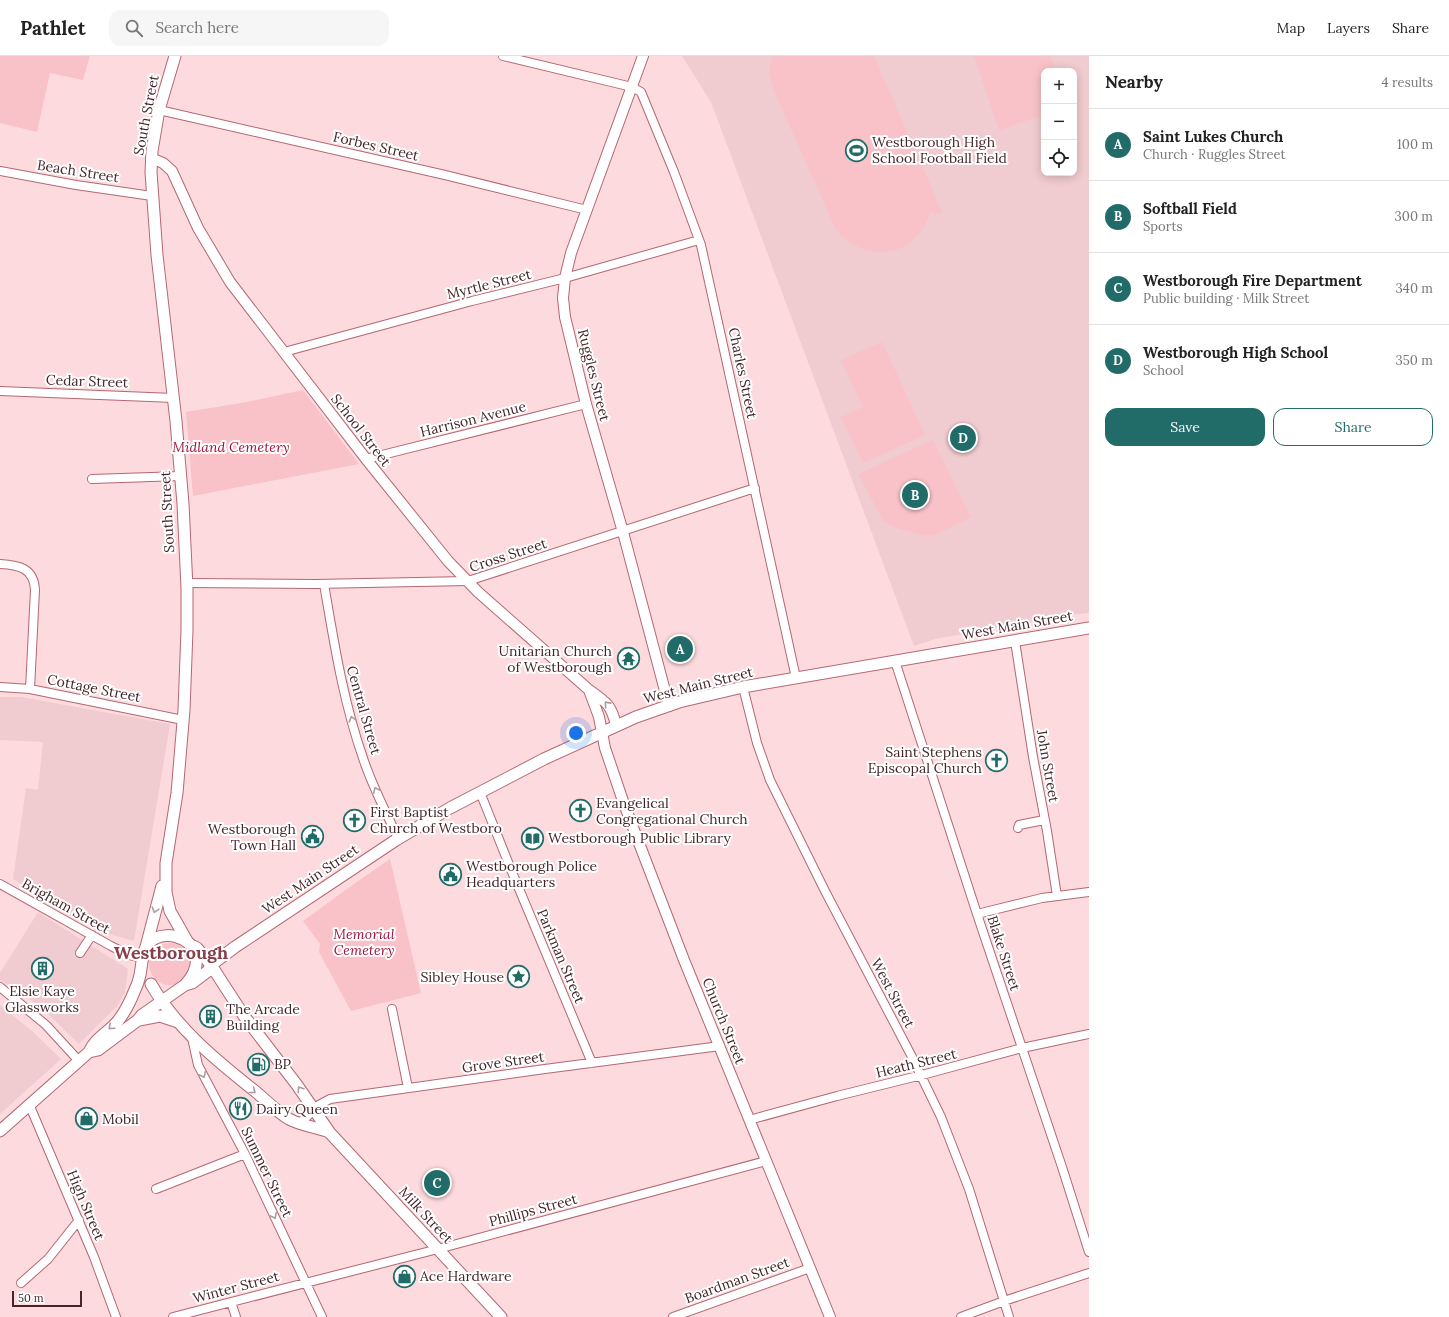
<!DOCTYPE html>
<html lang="en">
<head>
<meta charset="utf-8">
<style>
  body { margin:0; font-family:Lora,serif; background:#f6f6f6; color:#222 }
  .controls { position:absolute; right:12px; top:12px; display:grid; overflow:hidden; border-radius:8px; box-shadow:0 2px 10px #0003 }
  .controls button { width:36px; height:36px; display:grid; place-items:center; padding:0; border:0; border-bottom:1px solid #e0e0e0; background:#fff; color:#222; font:20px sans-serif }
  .scale { position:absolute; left:12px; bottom:10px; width:70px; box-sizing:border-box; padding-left:4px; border:2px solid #452529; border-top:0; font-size:11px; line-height:14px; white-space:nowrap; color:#452529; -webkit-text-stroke:3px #fff; paint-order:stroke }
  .you { position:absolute; left:576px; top:677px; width:14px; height:14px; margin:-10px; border:3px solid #fff; border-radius:50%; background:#1a73e8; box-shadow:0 0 0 6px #1a73e833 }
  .badge { display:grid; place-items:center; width:26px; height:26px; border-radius:50%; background:#216c69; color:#fff; font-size:13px; font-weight:700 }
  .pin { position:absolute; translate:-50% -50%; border:2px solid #fff; box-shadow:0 1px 4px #0006 }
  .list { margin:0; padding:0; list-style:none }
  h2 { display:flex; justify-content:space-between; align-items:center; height:52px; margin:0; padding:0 16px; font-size:17px }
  h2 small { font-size:13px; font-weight:400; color:#767676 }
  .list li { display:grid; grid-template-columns:26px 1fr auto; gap:12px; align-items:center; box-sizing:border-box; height:72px; padding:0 16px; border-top:1px solid #e0e0e0 }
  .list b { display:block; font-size:15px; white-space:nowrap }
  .list p { margin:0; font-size:13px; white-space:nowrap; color:#767676 }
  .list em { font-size:13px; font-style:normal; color:#767676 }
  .actions { display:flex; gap:8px; padding:12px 16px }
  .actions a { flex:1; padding:9px 0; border:1px solid #216c69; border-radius:12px; text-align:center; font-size:14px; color:#216c69 }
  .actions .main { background:#216c69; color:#fff }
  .icon { flex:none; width:22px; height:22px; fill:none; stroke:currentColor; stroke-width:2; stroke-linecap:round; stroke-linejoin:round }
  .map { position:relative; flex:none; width:1089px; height:1261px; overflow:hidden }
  header { display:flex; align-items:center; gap:24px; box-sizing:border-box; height:56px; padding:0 20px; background:#fff; border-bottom:1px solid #e0e0e0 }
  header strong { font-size:19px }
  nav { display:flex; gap:22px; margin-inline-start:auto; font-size:14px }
  .search { width:280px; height:36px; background:#f6f6f6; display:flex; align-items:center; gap:10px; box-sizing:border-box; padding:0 14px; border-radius:12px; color:#767676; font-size:15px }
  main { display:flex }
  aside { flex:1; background:#fff }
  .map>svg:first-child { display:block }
  .built { fill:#f0cbcf; fill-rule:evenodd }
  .green { fill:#f8c2c8 }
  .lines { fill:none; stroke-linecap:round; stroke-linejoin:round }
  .minor-casing { stroke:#b46773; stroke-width:10 }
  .tertiary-casing { stroke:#b46773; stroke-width:12 }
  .secondary-casing { stroke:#b46773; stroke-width:13 }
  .minor { stroke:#fff; stroke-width:8 }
  .tertiary { stroke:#fff; stroke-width:10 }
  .secondary { stroke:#fff; stroke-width:11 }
  .oneway { stroke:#ab9d9f }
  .labels { text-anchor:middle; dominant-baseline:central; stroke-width:4; stroke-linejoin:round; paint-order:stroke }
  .street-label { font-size:14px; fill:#452529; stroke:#fff }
  .poi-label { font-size:14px; fill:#452529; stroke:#fff; text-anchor:start }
  .park-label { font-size:14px; font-style:italic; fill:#9c153e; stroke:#fff }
  .district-label { font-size:18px; font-weight:bold; fill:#853e4a; stroke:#fff }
</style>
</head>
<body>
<header>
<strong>Pathlet</strong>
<div class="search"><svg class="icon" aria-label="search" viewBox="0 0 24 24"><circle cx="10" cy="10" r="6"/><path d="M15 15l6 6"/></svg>Search here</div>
<nav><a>Map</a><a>Layers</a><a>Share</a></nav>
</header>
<main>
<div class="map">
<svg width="1089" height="1261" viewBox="0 0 1089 1261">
  <rect width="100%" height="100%" fill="#fddadd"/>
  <path class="built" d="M 682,0 L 1089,0 L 1089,557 L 1067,559 L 935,583 L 914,590 L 711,46 ZM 1044,15 L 1074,15 L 1074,117 L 1044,117 Z
    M 0,641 L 21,641 L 170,668 L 134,885 L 112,879 L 95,872 L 13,823 L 26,732 L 38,734 L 43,686 L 0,684 Z
    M 38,856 L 128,913 L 125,936 L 117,950 L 79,988 L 46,956 L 26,940 L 0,924 L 0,917 Z
    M 0,949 L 31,974 L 61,1003 L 0,1058 Z"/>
  <path class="green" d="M 0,0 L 90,0 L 83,24 L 50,17 L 37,76 L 0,67 Z
    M 772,0 L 874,0 L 942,156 L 934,159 L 931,154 C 918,201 868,210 836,174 L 774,35 L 769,17 Z
    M 974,0 L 1051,0 L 1056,15 L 1044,15 L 1044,59 L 999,74 Z
    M 882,286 L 925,379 L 863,407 L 841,361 L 863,351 L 841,304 Z
    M 303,334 L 359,408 L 193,440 L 186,356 L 247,346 Z
    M 933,384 L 971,461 L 935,479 L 923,479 L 897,472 L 884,466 L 858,418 Z
    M 390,803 L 421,937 L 351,955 L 319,896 L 320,888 L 303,865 L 351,830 Z
    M149 908a21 21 0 1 1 42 0a21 21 0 1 1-42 0Z"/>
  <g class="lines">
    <defs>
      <path id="minor" d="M 503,0 L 632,31 L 641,36 L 674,116 L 701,189 L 796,622
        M 159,54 L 445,119 L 587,154
        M 0,115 L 76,129 L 152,140
        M 284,296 L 472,245 L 565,222 L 699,184
        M 0,335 L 174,342
        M 366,403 L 586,348
        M 92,423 L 181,420
        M 0,508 C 19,509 34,512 35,534 L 30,633
        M 186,527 L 315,528 L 468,525 L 755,432
        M 324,528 C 334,586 343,645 363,702 C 372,730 386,756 398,782
        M 1015,585 L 1033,701 L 1047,775 L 1057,840
        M 895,605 L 977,858 L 1062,1111 L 1089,1196
        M 0,631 L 30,633 L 183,664
        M 743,631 L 757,687 L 770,724 L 825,835 L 911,999 L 941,1061 L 969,1133 L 1009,1261
        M 480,736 L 512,816 L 592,1007
        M 1018,772 L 1019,769 L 1044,764
        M 0,828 L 111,890 L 129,899 L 142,902
        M 977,858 L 1042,842 L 1089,836
        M 80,897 L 92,879
        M 0,931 L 46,969 L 79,1005
        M 392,953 L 408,1032
        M 192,982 L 198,1009 L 245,1098 L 322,1261
        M 29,1048 L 94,1201 L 116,1261
        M 749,1064 L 837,1040 L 922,1019 L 1022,992 L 1089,978
        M 299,1068 L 319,1049 L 330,1043 L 545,1013 L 720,990
        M 156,1133 L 245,1098
        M 21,1227 L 48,1203 L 79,1164
        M 231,1246 L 236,1261
        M 173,1261 L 438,1193 L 766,1105
        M 673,1261 L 810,1212
        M 961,1261 L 1004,1245 L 1089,1217"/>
      <path id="tertiary" d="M 643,0 L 571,197 L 565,222 L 563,242 L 565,261 L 586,348 L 623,476 L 669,650
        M 151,102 L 163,107 L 172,115 L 198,172 L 230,226 L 366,403 L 448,505 L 478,536 L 588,633 C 606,646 611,648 616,669
        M 589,634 L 599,661 L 605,692 L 624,748 L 684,904 L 830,1261"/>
      <path id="secondary" d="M 175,0 L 159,54 L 152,95 L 151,116 L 157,199 L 176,365 L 183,448 L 187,532 L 187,574 L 184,654 L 177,737 L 166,807 L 166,836 L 170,855 L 187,885
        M 193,890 L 197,892 L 211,909 L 244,960 L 297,1029 L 330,1077 L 501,1261
        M 146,891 L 162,830
        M 151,928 C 176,972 217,1005 256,1036 C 267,1045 277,1056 289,1063 C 302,1070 316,1071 329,1076
        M 185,929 L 192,927 L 208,915 L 211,909 L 235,891 L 396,784 L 450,752 L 544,703 L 636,661 L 679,646 L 743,631 L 1089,572
        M 139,964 L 160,960 L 178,966
        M 0,1075 L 89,996 C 96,981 108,977 118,965 C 125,956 130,946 134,936 C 137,930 139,924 140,919 C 143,904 141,889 156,882 C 162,879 171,879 177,881 C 202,889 201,912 185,929 L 142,959 L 138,964 L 98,994 L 89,996"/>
    </defs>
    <use href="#minor" class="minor-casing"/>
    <use href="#tertiary" class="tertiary-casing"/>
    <use href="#secondary" class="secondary-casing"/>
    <use href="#minor" class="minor"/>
    <use href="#tertiary" class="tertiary"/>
    <use href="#secondary" class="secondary"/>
  </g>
  <defs><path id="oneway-chevron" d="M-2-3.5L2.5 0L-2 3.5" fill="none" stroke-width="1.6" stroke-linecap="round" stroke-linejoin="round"/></defs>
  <g class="oneway">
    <use href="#oneway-chevron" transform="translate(607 648) rotate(-132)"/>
    <use href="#oneway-chevron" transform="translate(352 663) rotate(-106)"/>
    <use href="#oneway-chevron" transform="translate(376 734) rotate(-115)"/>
    <use href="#oneway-chevron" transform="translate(155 854) rotate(107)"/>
    <use href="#oneway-chevron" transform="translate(111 971) rotate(138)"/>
    <use href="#oneway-chevron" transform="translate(203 1019) rotate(64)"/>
    <use href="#oneway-chevron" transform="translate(300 1033) rotate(-124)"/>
    <use href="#oneway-chevron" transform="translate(253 1035) rotate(38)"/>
    <use href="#oneway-chevron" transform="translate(274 1160) rotate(64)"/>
  </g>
  <defs>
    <symbol id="stadium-ring" viewBox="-11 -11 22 22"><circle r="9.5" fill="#fff" stroke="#216c69" stroke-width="1.5"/><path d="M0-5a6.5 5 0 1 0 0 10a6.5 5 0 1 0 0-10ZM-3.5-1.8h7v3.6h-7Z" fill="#216c69"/></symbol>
    <symbol id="temple-ring" viewBox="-11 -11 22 22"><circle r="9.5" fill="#fff" stroke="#216c69" stroke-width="1.5"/><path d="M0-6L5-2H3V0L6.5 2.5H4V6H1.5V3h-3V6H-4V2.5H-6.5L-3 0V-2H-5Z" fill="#216c69"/></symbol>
    <symbol id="church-ring" viewBox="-11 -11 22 22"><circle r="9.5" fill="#fff" stroke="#216c69" stroke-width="1.5"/><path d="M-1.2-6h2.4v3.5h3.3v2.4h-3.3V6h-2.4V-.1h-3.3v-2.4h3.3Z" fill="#216c69"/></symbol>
    <symbol id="civic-ring" viewBox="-11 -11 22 22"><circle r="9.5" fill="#fff" stroke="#216c69" stroke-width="1.5"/><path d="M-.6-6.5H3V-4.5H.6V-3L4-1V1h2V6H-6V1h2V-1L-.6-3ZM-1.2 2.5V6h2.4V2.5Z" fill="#216c69"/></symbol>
    <symbol id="library-ring" viewBox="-11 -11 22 22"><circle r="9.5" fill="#fff" stroke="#216c69" stroke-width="1.5"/><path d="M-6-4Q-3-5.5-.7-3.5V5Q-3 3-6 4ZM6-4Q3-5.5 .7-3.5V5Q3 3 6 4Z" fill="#216c69"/></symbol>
    <symbol id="building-ring" viewBox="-11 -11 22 22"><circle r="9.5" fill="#fff" stroke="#216c69" stroke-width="1.5"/><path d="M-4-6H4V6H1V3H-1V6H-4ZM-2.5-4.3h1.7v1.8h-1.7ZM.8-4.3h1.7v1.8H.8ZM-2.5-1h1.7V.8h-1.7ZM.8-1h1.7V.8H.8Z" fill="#216c69"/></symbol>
    <symbol id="sight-ring" viewBox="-11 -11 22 22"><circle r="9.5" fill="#fff" stroke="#216c69" stroke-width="1.5"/><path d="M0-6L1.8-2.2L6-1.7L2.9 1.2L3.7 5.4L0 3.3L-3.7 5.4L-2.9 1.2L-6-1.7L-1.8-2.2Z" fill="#216c69"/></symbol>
    <symbol id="fuel-ring" viewBox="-11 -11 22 22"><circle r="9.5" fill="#fff" stroke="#216c69" stroke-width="1.5"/><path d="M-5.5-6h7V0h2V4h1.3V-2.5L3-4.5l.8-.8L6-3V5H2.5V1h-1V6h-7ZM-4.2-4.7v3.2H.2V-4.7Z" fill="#216c69"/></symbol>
    <symbol id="restaurant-ring" viewBox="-11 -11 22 22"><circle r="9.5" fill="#fff" stroke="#216c69" stroke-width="1.5"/><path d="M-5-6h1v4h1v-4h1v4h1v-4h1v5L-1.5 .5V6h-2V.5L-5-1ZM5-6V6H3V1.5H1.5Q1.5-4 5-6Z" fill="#216c69"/></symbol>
    <symbol id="shop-ring" viewBox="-11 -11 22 22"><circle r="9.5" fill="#fff" stroke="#216c69" stroke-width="1.5"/><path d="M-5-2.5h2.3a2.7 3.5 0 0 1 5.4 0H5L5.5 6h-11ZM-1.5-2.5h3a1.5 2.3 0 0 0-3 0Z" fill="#216c69"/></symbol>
  </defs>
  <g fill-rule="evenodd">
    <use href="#stadium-ring" x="844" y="82" width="25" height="25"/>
    <use href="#temple-ring" x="616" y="590" width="25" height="25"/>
    <use href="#church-ring" x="984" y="692" width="25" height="25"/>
    <use href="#church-ring" x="568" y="742" width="25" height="25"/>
    <use href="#church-ring" x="342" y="752" width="25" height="25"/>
    <use href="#civic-ring" x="300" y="768" width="25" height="25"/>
    <use href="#library-ring" x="520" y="770" width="25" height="25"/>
    <use href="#civic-ring" x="438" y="806" width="25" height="25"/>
    <use href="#building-ring" x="30" y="900" width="25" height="25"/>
    <use href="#sight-ring" x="506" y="908" width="25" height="25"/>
    <use href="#building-ring" x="198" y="948" width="25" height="25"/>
    <use href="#fuel-ring" x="246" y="996" width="25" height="25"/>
    <use href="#restaurant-ring" x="228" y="1040" width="25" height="25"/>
    <use href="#shop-ring" x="74" y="1050" width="25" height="25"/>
    <use href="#shop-ring" x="392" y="1208" width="25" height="25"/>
  </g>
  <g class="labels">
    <g class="street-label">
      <text transform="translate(146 59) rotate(-79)">South Street</text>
      <text transform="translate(376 90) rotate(13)">Forbes Street</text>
      <text transform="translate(78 115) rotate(9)">Beach Street</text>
      <text transform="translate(489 228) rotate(-14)">Myrtle Street</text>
      <text transform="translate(743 317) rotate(78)">Charles Street</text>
      <text transform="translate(594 319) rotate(76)">Ruggles Street</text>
      <text transform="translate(87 325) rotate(2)">Cedar Street</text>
      <text transform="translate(473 363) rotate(-14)">Harrison Avenue</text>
      <text transform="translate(361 374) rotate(52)">School Street</text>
      <text transform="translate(167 456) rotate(-93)">South Street</text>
      <text transform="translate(508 499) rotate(-18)">Cross Street</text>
      <text transform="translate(1017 569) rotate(-10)">West Main Street</text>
      <text transform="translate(698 629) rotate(-14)">West Main Street</text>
      <text transform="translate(94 632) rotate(11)">Cottage Street</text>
      <text transform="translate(364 654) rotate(74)">Central Street</text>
      <text transform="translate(1048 710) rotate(80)">John Street</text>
      <text transform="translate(310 823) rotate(-34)">West Main Street</text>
      <text transform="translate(66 850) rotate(29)">Brigham Street</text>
      <text transform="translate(1004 897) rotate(72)">Blake Street</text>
      <text transform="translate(561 900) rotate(67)">Parkman Street</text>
      <text transform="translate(893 937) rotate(62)">West Street</text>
      <text transform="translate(724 965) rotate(68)">Church Street</text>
      <text transform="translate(503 1006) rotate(-8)">Grove Street</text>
      <text transform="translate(916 1007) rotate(-14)">Heath Street</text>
      <text transform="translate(267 1116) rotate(64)">Summer Street</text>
      <text transform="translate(86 1149) rotate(67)">High Street</text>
      <text transform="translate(533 1154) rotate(-15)">Phillips Street</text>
      <text transform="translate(426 1159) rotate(47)">Milk Street</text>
      <text transform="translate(737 1224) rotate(-20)">Boardman Street</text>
      <text transform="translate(236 1231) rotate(-15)">Winter Street</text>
    </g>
    <g class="poi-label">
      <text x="872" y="86">Westborough High<tspan x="872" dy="16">School Football Field</tspan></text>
      <text x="612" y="595" text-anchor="end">Unitarian Church<tspan x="612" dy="16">of Westborough</tspan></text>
      <text x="982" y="696" text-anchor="end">Saint Stephens<tspan x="982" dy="16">Episcopal Church</tspan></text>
      <text x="596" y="747">Evangelical<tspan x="596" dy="16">Congregational Church</tspan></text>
      <text x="370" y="756">First Baptist<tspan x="370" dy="16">Church of Westboro</tspan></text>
      <text x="296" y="773" text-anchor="end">Westborough<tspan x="296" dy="16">Town Hall</tspan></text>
      <text x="548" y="782">Westborough Public Library</text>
      <text x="466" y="810">Westborough Police<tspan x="466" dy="16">Headquarters</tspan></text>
      <text x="504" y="921" text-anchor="end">Sibley House</text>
      <text x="42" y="935" text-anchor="middle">Elsie Kaye<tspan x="42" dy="16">Glassworks</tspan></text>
      <text x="226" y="953">The Arcade<tspan x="226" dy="16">Building</tspan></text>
      <text x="274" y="1008">BP</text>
      <text x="256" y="1053">Dairy Queen</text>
      <text x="102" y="1063">Mobil</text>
      <text x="420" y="1220">Ace Hardware</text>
    </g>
    <g class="park-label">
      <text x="231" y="391">Midland Cemetery</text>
      <text x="364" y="878">Memorial<tspan x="364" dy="16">Cemetery</tspan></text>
    </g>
    <g class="district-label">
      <text x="171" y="896">Westborough</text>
    </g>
  </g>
</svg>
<div class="controls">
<button>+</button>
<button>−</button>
<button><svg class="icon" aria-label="locate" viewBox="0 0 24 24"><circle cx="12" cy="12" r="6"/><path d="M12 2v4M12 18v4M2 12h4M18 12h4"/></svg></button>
</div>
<div class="scale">50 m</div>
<div class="you"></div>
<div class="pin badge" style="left:680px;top:593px">A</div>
<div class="pin badge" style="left:915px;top:439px">B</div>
<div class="pin badge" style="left:437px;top:1127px">C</div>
<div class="pin badge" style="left:963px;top:382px">D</div>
</div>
<aside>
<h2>Nearby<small>4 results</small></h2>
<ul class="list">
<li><span class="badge">A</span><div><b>Saint Lukes Church</b><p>Church · Ruggles Street</p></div><em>100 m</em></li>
<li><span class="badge">B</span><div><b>Softball Field</b><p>Sports</p></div><em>300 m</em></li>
<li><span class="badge">C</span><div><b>Westborough Fire Department</b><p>Public building · Milk Street</p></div><em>340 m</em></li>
<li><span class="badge">D</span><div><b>Westborough High School</b><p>School</p></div><em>350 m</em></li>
</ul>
<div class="actions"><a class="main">Save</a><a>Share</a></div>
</aside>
</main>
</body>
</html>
